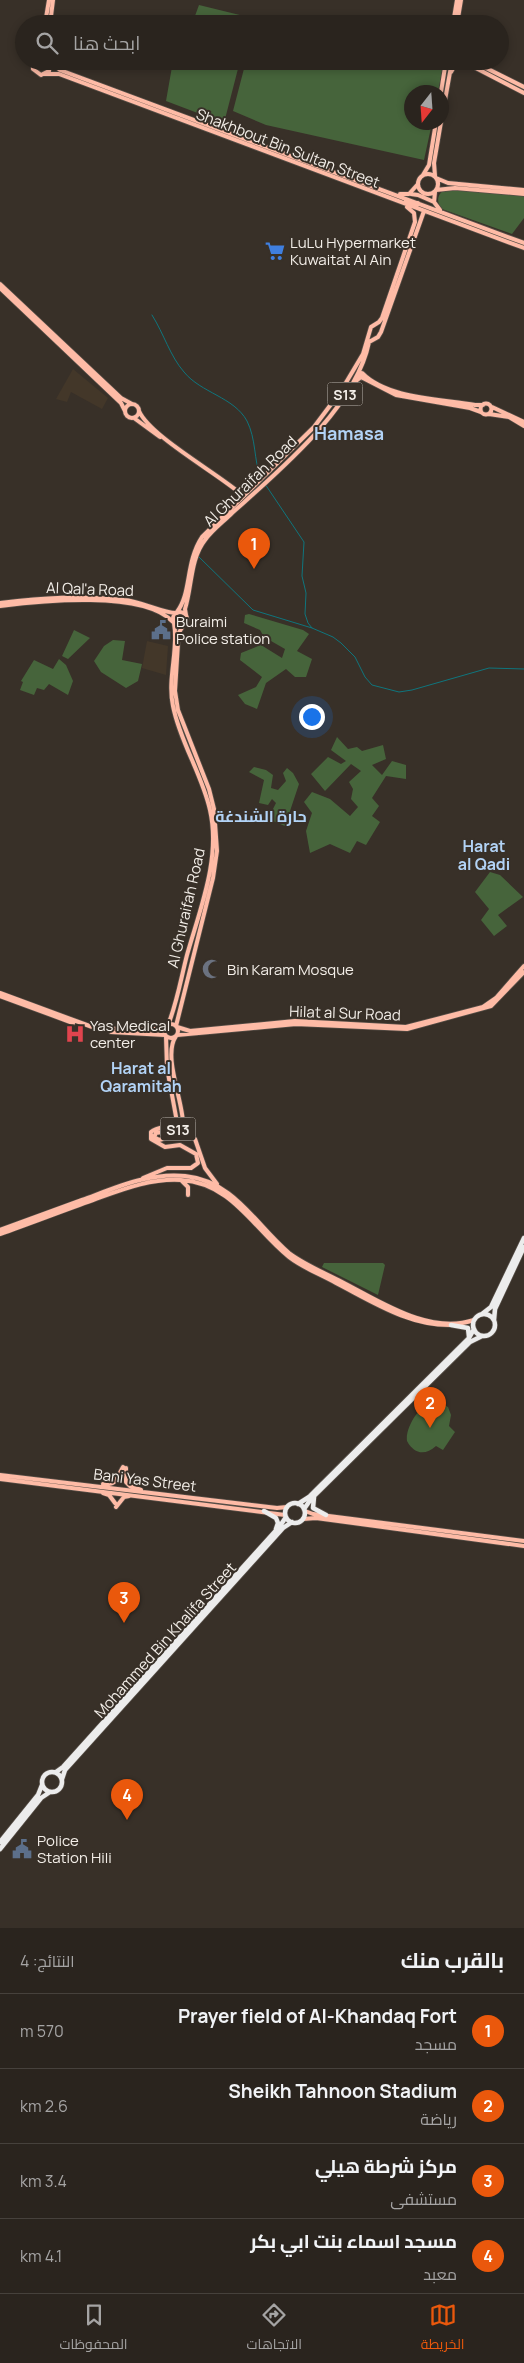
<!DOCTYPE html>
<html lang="ar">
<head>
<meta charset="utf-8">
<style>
  body { margin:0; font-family:Manrope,Cairo,sans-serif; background:#36302b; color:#f1f3f6; direction:rtl }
  .compass { position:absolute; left:404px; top:85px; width:45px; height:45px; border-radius:50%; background:#2a241e; box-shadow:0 2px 8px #0003; rotate:197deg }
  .you { position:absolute; left:311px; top:716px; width:18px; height:18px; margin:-12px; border:4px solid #fff; border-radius:50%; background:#1a73e8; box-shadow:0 0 0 8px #1a73e833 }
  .badge { display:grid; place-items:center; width:32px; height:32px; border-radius:50%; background:#ea580c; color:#fff; font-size:16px; font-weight:700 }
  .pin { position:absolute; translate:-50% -41px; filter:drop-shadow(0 1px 2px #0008) }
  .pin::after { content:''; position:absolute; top:26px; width:18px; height:15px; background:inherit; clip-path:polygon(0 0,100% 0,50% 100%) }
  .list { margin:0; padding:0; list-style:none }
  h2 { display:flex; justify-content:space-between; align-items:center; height:65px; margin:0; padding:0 20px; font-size:21px }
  h2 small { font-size:16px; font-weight:400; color:#a5a4a4 }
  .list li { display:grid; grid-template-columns:32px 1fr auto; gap:15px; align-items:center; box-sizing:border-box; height:75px; padding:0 20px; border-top:1px solid #46413c }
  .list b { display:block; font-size:19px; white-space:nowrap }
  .list p { margin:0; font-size:16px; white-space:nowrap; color:#a5a4a4 }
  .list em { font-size:16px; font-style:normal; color:#a5a4a4 }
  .icon { flex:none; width:28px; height:28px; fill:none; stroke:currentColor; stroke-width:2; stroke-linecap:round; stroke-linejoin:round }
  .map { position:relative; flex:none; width:524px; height:1928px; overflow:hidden; direction:ltr }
  .search { position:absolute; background:#2a241e; box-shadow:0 2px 8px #0003; left:15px; right:15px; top:15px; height:55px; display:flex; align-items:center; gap:12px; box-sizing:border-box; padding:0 18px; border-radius:28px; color:#a5a4a4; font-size:19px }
  .sheet { height:365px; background:#2a241e }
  nav { display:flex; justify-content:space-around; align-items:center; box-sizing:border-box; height:70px; border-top:1px solid #46413c; background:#2a241e; font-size:14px; color:#a5a4a4 }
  nav a { display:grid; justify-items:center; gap:2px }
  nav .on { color:#ea580c }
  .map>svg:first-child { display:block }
  .built { fill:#433729 }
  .green { fill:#46643b }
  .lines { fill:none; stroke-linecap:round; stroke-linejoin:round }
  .stream { stroke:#0f757d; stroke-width:1 }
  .major-casing { stroke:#564e47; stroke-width:5.5 }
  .highway-casing { stroke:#564e47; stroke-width:6 }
  .major { stroke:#febba6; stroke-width:4 }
  .highway { stroke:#ececec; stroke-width:4.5 }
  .labels { text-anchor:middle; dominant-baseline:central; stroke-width:4; stroke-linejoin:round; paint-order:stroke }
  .shield { fill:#383028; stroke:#bbb5ae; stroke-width:1 }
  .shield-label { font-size:14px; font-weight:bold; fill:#f3eee8 }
  .street-label { font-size:15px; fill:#f3eee8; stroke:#383028 }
  .poi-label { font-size:15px; fill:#f3eee8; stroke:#383028; text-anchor:start }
  .neighbourhood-label { font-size:16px; font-weight:bold; fill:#b2d3f6; stroke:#383028 }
  .quarter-label { font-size:18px; font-weight:bold; fill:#b2d3f6; stroke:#383028 }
</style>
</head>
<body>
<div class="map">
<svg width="524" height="1928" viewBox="0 0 524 1928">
  <rect width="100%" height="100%" fill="#383028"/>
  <path class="built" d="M 73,369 L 108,398 L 102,409 L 71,392 L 67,402 L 56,399 Z
    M 147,641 L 168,646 L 166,675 L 142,668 Z"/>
  <path class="green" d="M 199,5 L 252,18 L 250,24 L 192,24 Z
    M 173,61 L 240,61 L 224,123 L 166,101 Z
    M 246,61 L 426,61 L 443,66 L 438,92 L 412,92 L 412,122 L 432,123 L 424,160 L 266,125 L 233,111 Z
    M 447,189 L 524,196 L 524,218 L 512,234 L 442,209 C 435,201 438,192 447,189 Z
    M 249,614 L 303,630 L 309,634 L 297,651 L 312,659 L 306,677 L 295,677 L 286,669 L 266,683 L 257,709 L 245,704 L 238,695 L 256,687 L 262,677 L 240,660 L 241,653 L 261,645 L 282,658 L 285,649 L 264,637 L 260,630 L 244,623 L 245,615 Z
    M 74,630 L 90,638 L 68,659 L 62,656 Z
    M 113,640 L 125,641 L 122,660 L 142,664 L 138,681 L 126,688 L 101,672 L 94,661 L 104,646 Z
    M 59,659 L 66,665 L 73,681 L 68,695 L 49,684 L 44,690 L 37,688 L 34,695 L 20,690 L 23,682 L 21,681 L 34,660 L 53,669 Z
    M 337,737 L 348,749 L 357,747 L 362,751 L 383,745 L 386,759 L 372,765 L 382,775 L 392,761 L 406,765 L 406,779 L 386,776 L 372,798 L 379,806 L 372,816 L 380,822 L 366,845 L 357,841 L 350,853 L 330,844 L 310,853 L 306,831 L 312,813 L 304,802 L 312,792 L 330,799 L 350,816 L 358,807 L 351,799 L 353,789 L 349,782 L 361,771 L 351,764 L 325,791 L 311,774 L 328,757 L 341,764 L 346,761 L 331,750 Z
    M 254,767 L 266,770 L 273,775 L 271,788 L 278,790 L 286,781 L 283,773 L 287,768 L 293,773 L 299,784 L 285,826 L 268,819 L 276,803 L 272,799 L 268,805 L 259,803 L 264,780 L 249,772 Z
    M 490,872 L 500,875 L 523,897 L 498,915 L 507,926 L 494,936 L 481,920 L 489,909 L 475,892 Z
    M 324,1263 L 383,1263 L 385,1265 L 378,1295 L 322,1267 Z
    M 436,1401 L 448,1407 L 451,1415 L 449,1426 L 455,1432 L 443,1450 L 436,1446 C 425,1456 414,1454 407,1441 C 405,1427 421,1402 436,1401 Z"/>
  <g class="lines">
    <path class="stream" d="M 152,315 C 164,334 170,356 184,372 C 201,393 234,397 247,421 C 256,439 254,459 260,477
      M 263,481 L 304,542 L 302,576 L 306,593 L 305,614 L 308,623 L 312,628 L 333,637 L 341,643 L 355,657 L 365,677 L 372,685 L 399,692 L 412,690 L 489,668 L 524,669
      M 199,557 L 253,610 L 312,628"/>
    <defs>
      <path id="major" d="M 45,24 L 49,0
        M 50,24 L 53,0
        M 453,24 L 457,0
        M 457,24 L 461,0
        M 33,61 L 33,69 L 41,75 L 49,71 L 50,61
        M 458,61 L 468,64 L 524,93
        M 472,61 L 524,87
        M 51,62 L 60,70 L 524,243
        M 451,72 L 455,65 L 462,62
        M 44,74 L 59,74 L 524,248
        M 441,92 L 446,61
        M 442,117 L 452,61
        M418 184a10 10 0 1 1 20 0a10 10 0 1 1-20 0Z
        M 423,175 L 429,165 L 436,122
        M 435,176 L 434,163 L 441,122
        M 436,178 L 448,183 L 524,190
        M 436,190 L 455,188 L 524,194
        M 435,192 L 434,202 L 440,210
        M 400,194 L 409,194 L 418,184
        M 411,194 L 418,195 L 434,202
        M 406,201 L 417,205 L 418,203
        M 0,284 L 121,398 L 132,404
        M 0,288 L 121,403 L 125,411
        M 359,377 L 362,373 C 387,399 441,399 475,405 L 483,405
        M 356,381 L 361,377 L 396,395 L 470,408 L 481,412
        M480.5 409a5.5 5.5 0 1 1 11 0a5.5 5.5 0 1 1-11 0Z
        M125 411a7 7 0 1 1 14 0a7 7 0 1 1-14 0Z
        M 492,407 L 524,422
        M 139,411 C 150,436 217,473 241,494 L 246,493
        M 489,414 L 509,417 L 524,426
        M 134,418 L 160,437
        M 0,603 C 42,598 82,595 124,600 C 140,601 165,614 177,613
        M 0,606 C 40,601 144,590 173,622
        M173 619a7 7 0 1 1 14 0a7 7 0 1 1-14 0Z
        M 177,612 C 192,592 185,563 202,537 L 314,427 L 341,391 L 363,354 L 371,327 L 379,322 L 382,318 L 415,222 L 414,213 L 407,207
        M 186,615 L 185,609 C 192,587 190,559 205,540 C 212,530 223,522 232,513 C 280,470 356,407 369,342 L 378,337 L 381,332 L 424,211
        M 0,993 L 95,1028 L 152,1030 L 165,1026
        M 0,996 L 73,1023
        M164 1031a7 7 0 1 1 14 0a7 7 0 1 1-14 0Z
        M 168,1025 C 177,1003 181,978 187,955 C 200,909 221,858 210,810 C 202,774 180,742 173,706 C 167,678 179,649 174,623
        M 176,1026 L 213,878 L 217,851 L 214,809 L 209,789 L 178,710 L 175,691 L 178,643 L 178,634 L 183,626
        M 177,1027 L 190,1031 L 295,1021 L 406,1027 L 483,1007 L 496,998 L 524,966
        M 111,1032 L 165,1035
        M 177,1035 L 296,1024 L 407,1029 L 491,1006 L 524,972
        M 176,1036 C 162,1056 184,1103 183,1125 L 178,1129 L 156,1133 L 154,1137 L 159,1140 L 184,1133 L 195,1139 L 205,1168 L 217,1184
        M 143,1178 L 167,1168 L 191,1168 L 198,1163 L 196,1154 L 180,1145 L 165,1147 L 151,1139 L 151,1132 C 159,1125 171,1129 177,1122 L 167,1068 L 166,1036
        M 182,1181 L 188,1187 L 188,1195
        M 0,1230 C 27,1220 55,1210 82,1200 C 115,1188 150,1172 185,1176 C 234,1181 255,1224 289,1253 C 305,1265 325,1273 342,1282 C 381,1302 429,1335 474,1320
        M 0,1234 C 31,1223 62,1211 93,1200 C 121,1190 150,1178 181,1180 C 232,1183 253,1228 289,1257 C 303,1268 320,1274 336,1283 C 373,1302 409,1326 452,1325
        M 126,1468 L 126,1482 L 130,1486 L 141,1490
        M 0,1475 L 277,1508 L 287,1507
        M 0,1479 L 285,1515
        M 103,1484 C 117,1486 117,1477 123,1467
        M 103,1493 L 109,1495 L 115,1503
        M 116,1507 L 124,1497 L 129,1496
        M 305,1511 L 313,1514 L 524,1541
        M 303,1519 L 316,1518 L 524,1546"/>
      <path id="highway" d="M473 1325a11 11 0 1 1 22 0a11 11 0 1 1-22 0Z
        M 482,1314 L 491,1307 L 524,1238
        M 494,1320 L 495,1309 L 524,1247
        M 451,1325 L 468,1328 L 469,1337
        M 314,1497 L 313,1508 L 326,1515
        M285 1513a10 10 0 1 1 20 0a10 10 0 1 1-20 0Z
        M 298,1504 L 309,1497 L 469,1338 L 474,1329
        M 304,1509 L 311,1499 L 470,1342 L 482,1336
        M 264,1511 L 276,1518 L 278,1523 L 276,1529
        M42 1782a10 10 0 1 1 20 0a10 10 0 1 1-20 0Z
        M 56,1772 L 63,1767 L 280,1526 L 286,1517
        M 62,1779 L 65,1770 L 283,1528 L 292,1522
        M 0,1842 L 38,1795 L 42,1785
        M 0,1849 L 41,1798 L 50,1792"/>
    </defs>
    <use href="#major" class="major-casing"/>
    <use href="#highway" class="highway-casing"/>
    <use href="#major" class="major"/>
    <use href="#highway" class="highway"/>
  </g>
  <defs>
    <symbol id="supermarket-bare" viewBox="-9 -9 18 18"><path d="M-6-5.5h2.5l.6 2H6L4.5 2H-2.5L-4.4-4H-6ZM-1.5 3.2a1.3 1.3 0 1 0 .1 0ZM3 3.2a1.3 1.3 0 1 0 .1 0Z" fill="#3f7fe0" stroke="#383028" stroke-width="2.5" paint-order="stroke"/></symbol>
    <symbol id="civic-bare" viewBox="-9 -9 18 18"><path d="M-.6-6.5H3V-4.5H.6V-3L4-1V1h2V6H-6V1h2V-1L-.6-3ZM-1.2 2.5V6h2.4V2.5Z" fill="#5c6f8a" stroke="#383028" stroke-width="2.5" paint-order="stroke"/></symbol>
    <symbol id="mosque-bare" viewBox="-9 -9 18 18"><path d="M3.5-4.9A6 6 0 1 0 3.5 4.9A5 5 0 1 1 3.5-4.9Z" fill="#6b7280" stroke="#383028" stroke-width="2.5" paint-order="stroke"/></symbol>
    <symbol id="hospital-bare" viewBox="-9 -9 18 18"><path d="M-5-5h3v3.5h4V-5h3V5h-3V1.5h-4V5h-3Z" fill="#e0444e" stroke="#383028" stroke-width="2.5" paint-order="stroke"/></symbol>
  </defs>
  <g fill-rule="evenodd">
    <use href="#supermarket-bare" x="261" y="237" width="28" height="28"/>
    <use href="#civic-bare" x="147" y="616" width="28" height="28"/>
    <use href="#mosque-bare" x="198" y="955" width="28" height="28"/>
    <use href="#hospital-bare" x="61" y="1020" width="28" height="28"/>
    <use href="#civic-bare" x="8" y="1835" width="28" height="28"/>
  </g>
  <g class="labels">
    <g class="shield">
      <rect x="327.5" y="382.5" width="35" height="23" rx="4"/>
      <rect x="160.5" y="1117.5" width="35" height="23" rx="4"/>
    </g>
    <g class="shield-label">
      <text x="345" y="394">S13</text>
      <text x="178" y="1129">S13</text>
    </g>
    <g class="street-label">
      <text transform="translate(288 148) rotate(21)">Shakhbout Bin Sultan Street</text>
      <text transform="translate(250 481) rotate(-44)">Al Ghuraifah Road</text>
      <text transform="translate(90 589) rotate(2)">Al Qal'a Road</text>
      <text transform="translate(186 908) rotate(-77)">Al Ghuraifah Road</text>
      <text transform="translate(345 1013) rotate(2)">Hilat al Sur Road</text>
      <text transform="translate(145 1480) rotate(7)">Bani Yas Street</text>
      <text transform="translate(165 1640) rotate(-48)">Mohammed Bin Khalifa Street</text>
    </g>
    <g class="poi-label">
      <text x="290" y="242">LuLu Hypermarket<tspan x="290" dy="17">Kuwaitat Al Ain</tspan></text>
      <text x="176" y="621">Buraimi<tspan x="176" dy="17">Police station</tspan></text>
      <text x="227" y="969">Bin Karam Mosque</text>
      <text x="90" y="1025">Yas Medical<tspan x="90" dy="17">center</tspan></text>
      <text x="37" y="1840">Police<tspan x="37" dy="17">Station Hili</tspan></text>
    </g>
    <g class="neighbourhood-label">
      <text x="261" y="816">حارة الشندغة</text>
      <text x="484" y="846">Harat<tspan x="484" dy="18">al Qadi</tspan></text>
      <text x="141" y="1068">Harat al<tspan x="141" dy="18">Qaramitah</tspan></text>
    </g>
    <g class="quarter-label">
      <text x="349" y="433">Hamasa</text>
    </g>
  </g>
</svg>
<svg class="compass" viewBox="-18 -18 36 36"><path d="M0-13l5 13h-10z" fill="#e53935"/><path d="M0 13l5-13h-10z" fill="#a5a4a4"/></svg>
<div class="you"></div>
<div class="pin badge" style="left:254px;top:569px">1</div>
<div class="pin badge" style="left:430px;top:1428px">2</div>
<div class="pin badge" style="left:124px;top:1623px">3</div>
<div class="pin badge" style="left:127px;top:1820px">4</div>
<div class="search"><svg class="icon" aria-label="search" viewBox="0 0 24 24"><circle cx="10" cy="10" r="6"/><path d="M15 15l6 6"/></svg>ابحث هنا</div>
</div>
<section class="sheet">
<h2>بالقرب منك<small>النتائج: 4</small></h2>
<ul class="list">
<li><span class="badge">1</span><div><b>Prayer field of Al-Khandaq Fort</b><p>مسجد</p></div><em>570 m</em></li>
<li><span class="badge">2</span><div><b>Sheikh Tahnoon Stadium</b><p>رياضة</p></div><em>2.6 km</em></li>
<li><span class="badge">3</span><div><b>مركز شرطة هيلي</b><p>مستشفى</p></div><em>3.4 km</em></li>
<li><span class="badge">4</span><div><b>مسجد اسماء بنت ابي بكر</b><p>معبد</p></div><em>4.1 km</em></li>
</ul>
</section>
<nav>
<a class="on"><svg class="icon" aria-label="map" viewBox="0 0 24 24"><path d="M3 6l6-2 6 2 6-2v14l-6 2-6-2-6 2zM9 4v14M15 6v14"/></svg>الخريطة</a>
<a><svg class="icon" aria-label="directions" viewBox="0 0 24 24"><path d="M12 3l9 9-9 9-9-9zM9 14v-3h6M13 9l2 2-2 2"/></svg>الاتجاهات</a>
<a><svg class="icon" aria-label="saved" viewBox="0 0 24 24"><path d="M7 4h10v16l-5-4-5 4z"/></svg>المحفوظات</a>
</nav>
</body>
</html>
